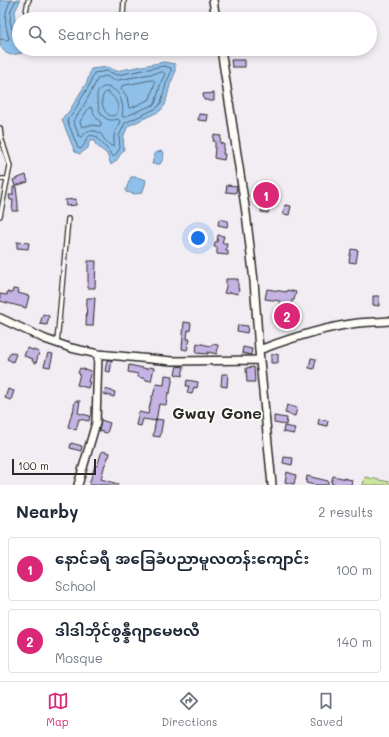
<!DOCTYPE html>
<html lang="en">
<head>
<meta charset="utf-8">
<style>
  body { margin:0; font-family:Mali,"Noto Sans Myanmar",sans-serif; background:#f6f6f7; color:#1f2937 }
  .scale { position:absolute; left:12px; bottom:10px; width:84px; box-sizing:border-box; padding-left:4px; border:2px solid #2b2b2b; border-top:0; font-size:11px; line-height:14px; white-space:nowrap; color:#2b2b2b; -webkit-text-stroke:3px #fdfcf7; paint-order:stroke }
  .you { position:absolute; left:198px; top:238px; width:14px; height:14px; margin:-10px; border:3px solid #fff; border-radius:50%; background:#1a73e8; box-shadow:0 0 0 6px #1a73e833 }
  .badge { display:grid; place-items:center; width:26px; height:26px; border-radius:50%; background:#db2777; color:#fff; font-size:13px; font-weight:700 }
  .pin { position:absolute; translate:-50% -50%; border:2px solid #fff; box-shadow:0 1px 4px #0006 }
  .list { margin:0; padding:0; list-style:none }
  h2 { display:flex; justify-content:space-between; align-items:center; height:52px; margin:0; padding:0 16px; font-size:17px }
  h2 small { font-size:13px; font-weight:400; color:#747a83 }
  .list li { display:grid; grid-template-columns:26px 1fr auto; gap:12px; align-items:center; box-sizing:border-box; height:64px; margin:0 8px 8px; padding:0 8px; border:1px solid #e0e1e3; border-radius:4px }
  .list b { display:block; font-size:15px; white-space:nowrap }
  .list p { margin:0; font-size:13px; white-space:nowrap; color:#747a83 }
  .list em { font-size:13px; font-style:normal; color:#747a83 }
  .icon { flex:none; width:22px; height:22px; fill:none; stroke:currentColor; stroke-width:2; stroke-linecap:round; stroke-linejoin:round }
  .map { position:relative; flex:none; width:389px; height:485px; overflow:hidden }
  .search { position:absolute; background:#fff; box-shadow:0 2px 6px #0003; left:12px; right:12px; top:12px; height:44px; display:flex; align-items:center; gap:10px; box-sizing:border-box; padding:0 14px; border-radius:22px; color:#747a83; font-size:15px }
  .sheet { height:196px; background:#fff }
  nav { display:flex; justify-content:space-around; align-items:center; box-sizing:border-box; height:56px; border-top:1px solid #e0e1e3; background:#fff; font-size:11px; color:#747a83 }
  nav a { display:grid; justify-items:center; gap:2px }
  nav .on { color:#db2777 }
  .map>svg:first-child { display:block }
  .green { fill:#cbe79e; stroke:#7b8964 }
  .water { fill:#8ec0ea; stroke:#66849e }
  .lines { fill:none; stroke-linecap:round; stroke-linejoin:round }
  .shore { stroke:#536777; stroke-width:1 }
  .building { fill:#c5b3e4; stroke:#2b2b2b }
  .lane-casing { stroke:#2b2b2b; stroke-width:6 }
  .street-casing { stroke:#2b2b2b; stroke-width:10 }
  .lane { stroke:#fdfcf7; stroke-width:3.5 }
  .street { stroke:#fdfcf7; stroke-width:7 }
  .labels { text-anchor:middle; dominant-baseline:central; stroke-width:3.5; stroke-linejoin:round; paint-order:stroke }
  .district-label { font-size:16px; font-weight:bold; fill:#2b2b2b; stroke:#fdfcf7 }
</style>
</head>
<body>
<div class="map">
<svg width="389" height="485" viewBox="0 0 389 485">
  <rect width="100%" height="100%" fill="#f2edf3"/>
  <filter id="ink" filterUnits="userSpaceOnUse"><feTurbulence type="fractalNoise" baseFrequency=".025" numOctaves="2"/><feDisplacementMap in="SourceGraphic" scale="8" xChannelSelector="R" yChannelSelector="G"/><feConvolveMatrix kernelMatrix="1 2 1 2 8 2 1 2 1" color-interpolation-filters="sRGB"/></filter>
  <g filter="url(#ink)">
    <path class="green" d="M 365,477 L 389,482 L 389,485 L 363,485 Z"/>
    <path class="water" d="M 0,0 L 20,0 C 19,4 16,8 15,12 C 13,25 19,37 19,49 L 21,49 L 22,53 L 11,55 L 6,53 L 0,46 Z
      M 164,62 L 175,64 L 175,73 L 170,85 L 165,105 L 160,111 L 128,126 L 123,137 L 124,149 L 116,161 L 111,165 L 107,154 L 96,145 L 94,140 L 92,139 L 89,142 L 88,148 L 80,154 L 75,152 L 62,120 L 64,116 L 68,113 L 87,82 L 91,69 L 108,67 L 116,71 Z
      M 161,151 L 164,153 L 163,159 L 160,164 L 152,164 L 155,153 Z
      M 131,177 L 137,177 L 146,180 L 145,185 L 142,193 L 135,194 L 126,192 L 126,189 Z"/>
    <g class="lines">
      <path class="shore" d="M 16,0 L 11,10 L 10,21 L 14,36 L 16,39 L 19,39
        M 0,39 L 7,40 L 9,39 C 5,24 3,14 11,0
        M 164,66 L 171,68 L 171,72 L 166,84 L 161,103 L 157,108 L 125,123 L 119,136 L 120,148 L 115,156 L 112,156 C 108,148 101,144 97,137 C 85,131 87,144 81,149 L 78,148 L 67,120 L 72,115 L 81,99 L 90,84 L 94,73 L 107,71 L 117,75 Z
        M 163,72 L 165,74 L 161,82 L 156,101 L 155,104 L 124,117 L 123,117 L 122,116 C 124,109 122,101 119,95 C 114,87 101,82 97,94 C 97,97 97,100 98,103 C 99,115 106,123 118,119 L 120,121 L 114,135 L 114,146 L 111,146 L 104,139 L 101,134 L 96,131 L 88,131 L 81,137 L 79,136 L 73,121 C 83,109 91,92 98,78 L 106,76 L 113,80 L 118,80 Z
        M 153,80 L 155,82 L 150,99 L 131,108 L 129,108 L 127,97 L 121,88 L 122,86 Z
        M 107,92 C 114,94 123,110 115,115 C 105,121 96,95 107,92 Z
        M 90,107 L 92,108 L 95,116 L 101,123 L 101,125 L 100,126 L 90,125 L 82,127 L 80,122 Z"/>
    </g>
    <path class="building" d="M 231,60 L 245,60 L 245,67 L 232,67 Z
      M 214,93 L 214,101 L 208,101 L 208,100 L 204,100 L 203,94 Z
      M 199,114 L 208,115 L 207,121 L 198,120 Z
      M 214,135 L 221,136 L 220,143 L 224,144 L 223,154 L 225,154 L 224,160 L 214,158 L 215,147 L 215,141 L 213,141 Z
      M 26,175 L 28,182 L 15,186 L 13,180 Z
      M 227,185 L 237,186 L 236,193 L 226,192 Z
      M 13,187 L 16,187 L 18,204 L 18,211 L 12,211 L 13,200 L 10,200 L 9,195 L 13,195 Z
      M 263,191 L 269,191 L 269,205 L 270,205 L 268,213 L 261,212 L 263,200 L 262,200 Z
      M 76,199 L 76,205 L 66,206 L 65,200 Z
      M 285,205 L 291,206 L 289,215 L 283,214 Z
      M 219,219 L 228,221 L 227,227 L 218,225 Z
      M 218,235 L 224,236 L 222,243 L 227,243 L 226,250 L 228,250 L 228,255 L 217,254 L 217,247 L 214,247 L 215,242 L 217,242 Z
      M 17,242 L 29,243 L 28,249 L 17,248 Z
      M 351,249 L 358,250 L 356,263 L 349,262 Z
      M 88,261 L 96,261 L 95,288 L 88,288 Z
      M 226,279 L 238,279 L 238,289 L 239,289 L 238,294 L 229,292 L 229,294 L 224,293 L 226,287 Z
      M 13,289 L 19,290 L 18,293 L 29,296 L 26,308 L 0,301 L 0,294 L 7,295 L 7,292 L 12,293 Z
      M 267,289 L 287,292 L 287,290 L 296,292 L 294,300 L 292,300 L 291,326 L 279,325 L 280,301 L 265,299 Z
      M 373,296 L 379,296 L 379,306 L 373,305 Z
      M 87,298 L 95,298 L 93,326 L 86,326 Z
      M 43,314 L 49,316 L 47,325 L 40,324 Z
      M 184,322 L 191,323 L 190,331 L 188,330 L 187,339 L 190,339 L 187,350 L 182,349 Z
      M 238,325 L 248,326 L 247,333 L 237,331 Z
      M 197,343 L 211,346 L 212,344 L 218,345 L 217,354 L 208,352 L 208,354 L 196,353 Z
      M 243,347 L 252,349 L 251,355 L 242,353 Z
      M 27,348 L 39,352 L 36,363 L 32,361 L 33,359 L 24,356 Z
      M 11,352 L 16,354 L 13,362 L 7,359 Z
      M 48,353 L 53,354 L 50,367 L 44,366 Z
      M 278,354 L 278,363 L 271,363 L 271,355 Z
      M 311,358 L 316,359 L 314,369 L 309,368 Z
      M 107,360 L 112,360 L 110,372 L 105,371 Z
      M 129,365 L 148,369 L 149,367 L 154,368 L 151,381 L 146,380 L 146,379 L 138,377 L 138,374 L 128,372 Z
      M 177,366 L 184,367 L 182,376 L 175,374 Z
      M 254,367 L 255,382 L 247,382 L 246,368 Z
      M 80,368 L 91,371 L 88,382 L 90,382 L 88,388 L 77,385 L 80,374 L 78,373 Z
      M 222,374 L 228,374 L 227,387 L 221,386 Z
      M 165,375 L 173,376 L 170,393 L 168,393 L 166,405 L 159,404 L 156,421 L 143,419 L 141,426 L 136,425 L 139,412 L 148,414 L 152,396 L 153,396 L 156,384 L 164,385 Z
      M 187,380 L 198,382 L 197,388 L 194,387 L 192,394 L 187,393 L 189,386 L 186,386 Z
      M 8,389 L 14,391 L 11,400 L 5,398 Z
      M 105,389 L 115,392 L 114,397 L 104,394 Z
      M 75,401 L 80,401 L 78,413 L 90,416 L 89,421 L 79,419 L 76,430 L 68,427 L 72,412 L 73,413 Z
      M 287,405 L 297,408 L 295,416 L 285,413 Z
      M 274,416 L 287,418 L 286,425 L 274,423 Z
      M 156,419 L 163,420 L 160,437 L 153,436 Z
      M 319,419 L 328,421 L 327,426 L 318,424 Z
      M 101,420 L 110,423 L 107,433 L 99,431 Z
      M 284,426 L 295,428 L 294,434 L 283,432 Z
      M 71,443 L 82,446 L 81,451 L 70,448 Z
      M 102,451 L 110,453 L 109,457 L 108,457 L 106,464 L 105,464 L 101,479 L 118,484 L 118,485 L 89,485 L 95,465 L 97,466 Z
      M 284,457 L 293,458 L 292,465 L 283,463 Z
      M 287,472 L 296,475 L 294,484 L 285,482 Z
      M 307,476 L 328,481 L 328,485 L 315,485 L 306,483 Z
      M 333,476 L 352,480 L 351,485 L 337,485 L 331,483 Z"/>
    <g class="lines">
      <defs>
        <path id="lane" d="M 28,19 L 26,12 L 28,1 L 29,0
          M 122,19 L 123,15 L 124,0
          M 0,128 L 1,137 L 10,166 L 0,216
          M 0,179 L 7,179
          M 57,343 L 68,219"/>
        <path id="street" d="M 213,0 L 216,19
          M 221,49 L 246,213 L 254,281 L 259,350 L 272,485
          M 0,318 L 45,339 L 71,348 L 98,354 L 172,361 L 260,360
          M 259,350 C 291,338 324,327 358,323 C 368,322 379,322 389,321
          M 78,485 L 96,423 L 98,354"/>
      </defs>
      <use href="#lane" class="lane-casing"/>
      <use href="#street" class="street-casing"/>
      <use href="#lane" class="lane"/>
      <use href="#street" class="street"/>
    </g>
  </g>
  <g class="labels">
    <g class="district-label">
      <text x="217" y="412">Gway Gone</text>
    </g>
  </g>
</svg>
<div class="scale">100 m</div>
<div class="you"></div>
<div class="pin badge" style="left:266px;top:195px">1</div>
<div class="pin badge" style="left:287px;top:316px">2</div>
<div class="search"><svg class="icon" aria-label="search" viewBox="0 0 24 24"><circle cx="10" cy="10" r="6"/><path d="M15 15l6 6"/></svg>Search here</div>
</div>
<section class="sheet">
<h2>Nearby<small>2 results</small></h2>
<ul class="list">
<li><span class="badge">1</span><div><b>နောင်ခရီ အခြေခံပညာမူလတန်းကျောင်း</b><p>School</p></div><em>100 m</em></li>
<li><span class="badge">2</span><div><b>ဒါဒါဘိုင်စွန္နီဂျာမေဗလီ</b><p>Mosque</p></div><em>140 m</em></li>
</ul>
</section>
<nav>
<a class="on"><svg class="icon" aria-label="map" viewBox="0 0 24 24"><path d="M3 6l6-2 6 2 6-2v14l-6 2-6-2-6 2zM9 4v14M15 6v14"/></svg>Map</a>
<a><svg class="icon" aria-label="directions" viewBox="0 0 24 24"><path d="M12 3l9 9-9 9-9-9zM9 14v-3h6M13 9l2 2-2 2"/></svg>Directions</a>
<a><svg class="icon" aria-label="saved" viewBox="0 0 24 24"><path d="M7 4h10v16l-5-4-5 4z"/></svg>Saved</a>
</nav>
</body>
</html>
